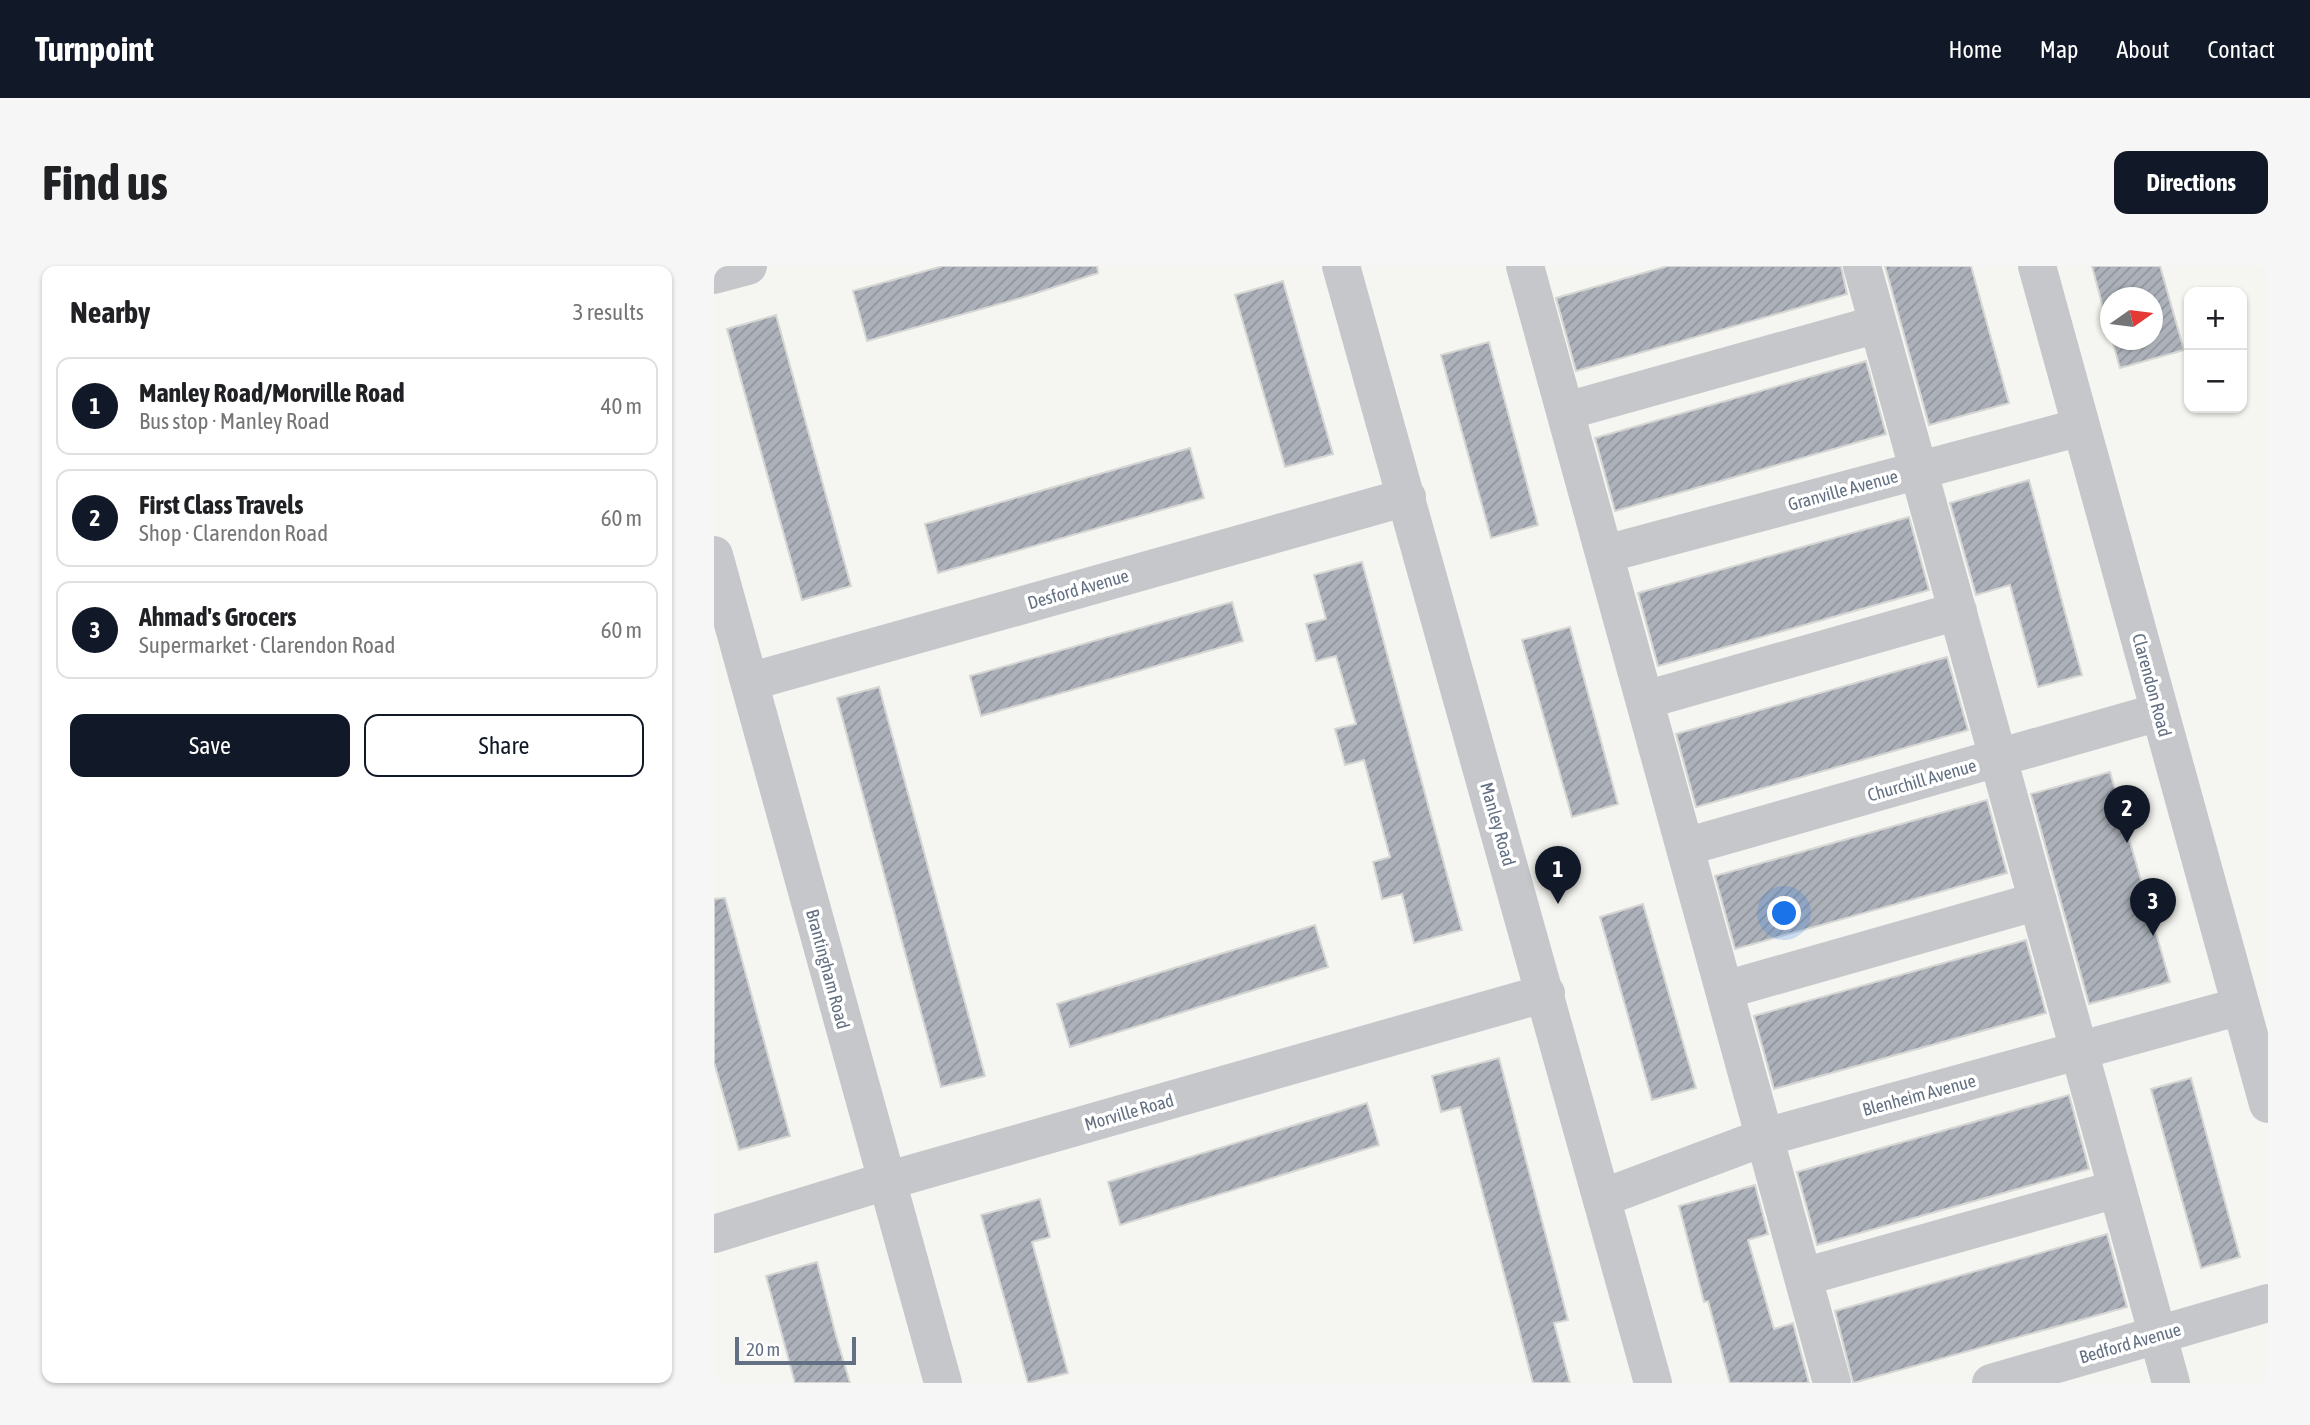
<!DOCTYPE html>
<html lang="en">
<head>
<meta charset="utf-8">
<style>
  body { margin:0; font-family:"Asap Condensed",sans-serif; background:#f6f6f6; color:#202124 }
  .controls { position:absolute; right:21px; top:21px; display:grid; overflow:hidden; border-radius:14px; box-shadow:0 2px 5px #0004 }
  .controls button { width:63px; height:63px; display:grid; place-items:center; padding:0; border:0; border-bottom:2px solid #e0e0e0; background:#fff; color:#202124; font:35px sans-serif }
  .compass { position:absolute; left:1386px; top:21px; width:63px; height:63px; border-radius:50%; background:#fff; box-shadow:0 2px 5px #0004; rotate:76deg }
  .scale { position:absolute; left:21px; bottom:18px; width:121px; box-sizing:border-box; padding-left:7px; border:4px solid #637083; border-top:0; font-size:19px; line-height:24px; white-space:nowrap; color:#637083; -webkit-text-stroke:5px #fff; paint-order:stroke }
  .you { position:absolute; left:1071px; top:648px; width:24px; height:24px; margin:-18px; border:5px solid #fff; border-radius:50%; background:#1a73e8; box-shadow:0 0 0 10px #1a73e833 }
  .badge { display:grid; place-items:center; width:46px; height:46px; border-radius:50%; background:#111827; color:#fff; font-size:23px; font-weight:700 }
  .pin { position:absolute; translate:-50% -58px; filter:drop-shadow(0 2px 4px #0008) }
  .pin::after { content:''; position:absolute; top:37px; width:24px; height:21px; background:inherit; clip-path:polygon(0 0,100% 0,50% 100%) }
  .list { margin:0; padding:0; list-style:none }
  h2 { display:flex; justify-content:space-between; align-items:center; height:91px; margin:0; padding:0 28px; font-size:30px }
  h2 small { font-size:23px; font-weight:400; color:#757577 }
  .list li { display:grid; grid-template-columns:46px 1fr auto; gap:21px; align-items:center; box-sizing:border-box; height:98px; margin:0 14px 14px; padding:0 14px; border:2px solid #e0e0e0; border-radius:14px }
  .list b { display:block; font-size:26px; white-space:nowrap }
  .list p { margin:0; font-size:23px; white-space:nowrap; color:#757577 }
  .list em { font-size:23px; font-style:normal; color:#757577 }
  .actions { display:flex; gap:14px; padding:21px 28px }
  .actions a { flex:1; padding:16px 0; border:2px solid #111827; border-radius:14px; text-align:center; font-size:24px; color:#111827 }
  .actions .main { background:#111827; color:#fff }
  .map { position:relative; flex:none; width:1554px; height:1117px; overflow:hidden; border-radius:14px }
  header { display:flex; align-items:center; gap:42px; box-sizing:border-box; height:98px; padding:0 35px; background:#111827; color:#fff }
  header strong { font-size:33px }
  nav { display:flex; gap:38px; margin-inline-start:auto; font-size:24px }
  .intro { display:flex; align-items:center; justify-content:space-between; box-sizing:border-box; height:168px; padding:0 42px }
  h1 { margin:0; font-size:49px }
  .button { padding:18px 32px; border-radius:14px; background:#111827; color:#fff; font-size:24px; font-weight:700 }
  main { display:flex; gap:42px; padding:0 42px }
  aside { flex:1; background:#fff; border-radius:14px; box-shadow:0 2px 5px #0004 }
  .map>svg:first-child { display:block }
  .building { fill:url(#building-hatch); stroke:#d6d6d4; stroke-width:2 }
  .lines { fill:none; stroke-linecap:round; stroke-linejoin:round }
  .minor { stroke:#c5c7cb; stroke-width:38 }
  .labels { text-anchor:middle; dominant-baseline:central; stroke-width:7; stroke-linejoin:round; paint-order:stroke }
  .street-label { font-size:18px; fill:#637083; stroke:#fff }
</style>
</head>
<body>
<header>
<strong>Turnpoint</strong>
<nav><a>Home</a><a>Map</a><a>About</a><a>Contact</a></nav>
</header>
<div class="intro"><h1>Find us</h1><a class="button">Directions</a></div>
<main>
<aside>
<h2>Nearby<small>3 results</small></h2>
<ul class="list">
<li><span class="badge">1</span><div><b>Manley Road/Morville Road</b><p>Bus stop · Manley Road</p></div><em>40 m</em></li>
<li><span class="badge">2</span><div><b>First Class Travels</b><p>Shop · Clarendon Road</p></div><em>60 m</em></li>
<li><span class="badge">3</span><div><b>Ahmad's Grocers</b><p>Supermarket · Clarendon Road</p></div><em>60 m</em></li>
</ul>
<div class="actions"><a class="main">Save</a><a>Share</a></div>
</aside>
<div class="map">
<svg width="1554" height="1117" viewBox="0 0 1554 1117">
  <defs>
    <pattern id="building-hatch" width="6" height="6" patternUnits="userSpaceOnUse" patternTransform="scale(1.75)"><rect width="6" height="6" fill="#adb2ba"/><path d="M-1 1l2-2M0 6l6-6M5 7l2-2" fill="none" stroke="#90959d"/></pattern>
  </defs>
  <rect width="100%" height="100%" fill="#f5f5f1"/>
  <path class="building" d="M 229,0 L 383,0 L 384,7 L 310,31 L 153,75 L 139,25 Z
    M 954,0 L 1127,0 L 1133,28 L 862,105 L 842,32 Z
    M 1171,0 L 1257,0 L 1295,137 L 1215,159 Z
    M 1378,0 L 1446,0 L 1470,84 L 1406,102 L 1398,74 L 1438,74 L 1438,32 L 1396,32 L 1396,68 Z
    M 569,15 L 619,188 L 571,201 L 521,29 Z
    M 62,49 L 137,320 L 88,334 L 13,63 Z
    M 775,76 L 824,259 L 777,272 L 727,89 Z
    M 1152,95 L 1172,168 L 901,245 L 881,172 Z
    M 476,182 L 490,232 L 224,307 L 211,258 Z
    M 1315,214 L 1368,409 L 1324,421 L 1296,319 L 1262,329 L 1236,237 Z
    M 1195,251 L 1215,324 L 944,400 L 924,327 Z
    M 648,296 L 748,664 L 700,677 L 688,628 L 668,633 L 659,596 L 676,591 L 650,494 L 631,499 L 621,463 L 642,458 L 622,390 L 602,395 L 592,358 L 612,353 L 600,309 Z
    M 518,336 L 529,375 L 267,450 L 256,410 Z
    M 856,361 L 904,538 L 858,551 L 808,374 Z
    M 1233,391 L 1254,464 L 982,541 L 962,468 Z
    M 165,421 L 271,810 L 227,821 L 123,432 Z
    M 1396,506 L 1456,716 L 1375,738 L 1317,528 Z
    M 1273,534 L 1293,607 L 1021,683 L 1001,610 Z
    M 11,632 L 76,870 L 25,884 L 0,796 L 0,633 Z
    M 929,638 L 982,822 L 938,834 L 886,651 Z
    M 601,659 L 614,701 L 356,781 L 343,738 Z
    M 1312,674 L 1332,747 L 1060,823 L 1040,750 Z
    M 785,792 L 854,1054 L 840,1057 L 856,1117 L 819,1117 L 746,841 L 727,846 L 718,810 Z
    M 1477,812 L 1526,991 L 1487,1002 L 1437,823 Z
    M 1355,829 L 1375,903 L 1103,979 L 1083,906 Z
    M 653,837 L 665,879 L 406,959 L 394,916 Z
    M 1041,919 L 1054,968 L 1034,974 L 1060,1063 L 1079,1057 L 1095,1117 L 1016,1117 L 994,1035 L 990,1036 L 976,982 L 965,940 Z
    M 326,933 L 336,971 L 318,976 L 354,1107 L 314,1117 L 267,949 Z
    M 1393,968 L 1413,1041 L 1139,1117 L 1121,1045 Z
    M 103,996 L 122,1070 L 136,1117 L 81,1117 L 52,1010 Z"/>
  <g class="lines">
    <path class="minor" d="M 627,0 L 939,1117
      M 811,0 L 1118,1117
      M 1148,0 L 1457,1117
      M 1323,0 L 1554,838
      M 0,9 L 34,0
      M 852,145 L 1164,58
      M 891,288 L 1367,161
      M 0,289 L 229,1117
      M 35,416 L 693,231
      M 931,434 L 1244,345
      M 971,581 L 1445,446
      M 1011,724 L 1324,635
      M 888,932 L 1051,871 L 1527,740
      M 0,968 L 172,915 L 832,727
      M 1089,1011 L 1403,923
      M 1277,1117 L 1554,1037"/>
  </g>
  <g class="labels">
    <g class="street-label">
      <text transform="translate(1129 224) rotate(-15)">Granville Avenue</text>
      <text transform="translate(364 323) rotate(-16)">Desford Avenue</text>
      <text transform="translate(1438 419) rotate(75)">Clarendon Road</text>
      <text transform="translate(1208 514) rotate(-16)">Churchill Avenue</text>
      <text transform="translate(784 558) rotate(74)">Manley Road</text>
      <text transform="translate(114 703) rotate(75)">Brantingham Road</text>
      <text transform="translate(1205 829) rotate(-15)">Blenheim Avenue</text>
      <text transform="translate(415 846) rotate(-16)">Morville Road</text>
      <text transform="translate(1416 1077) rotate(-16)">Bedford Avenue</text>
    </g>
  </g>
</svg>
<div class="controls">
<button>+</button>
<button>−</button>
</div>
<svg class="compass" viewBox="-18 -18 36 36"><path d="M0-13l5 13h-10z" fill="#e53935"/><path d="M0 13l5-13h-10z" fill="#757577"/></svg>
<div class="scale">20 m</div>
<div class="you"></div>
<div class="pin badge" style="left:844px;top:638px">1</div>
<div class="pin badge" style="left:1413px;top:577px">2</div>
<div class="pin badge" style="left:1439px;top:670px">3</div>
</div>
</main>
</body>
</html>
